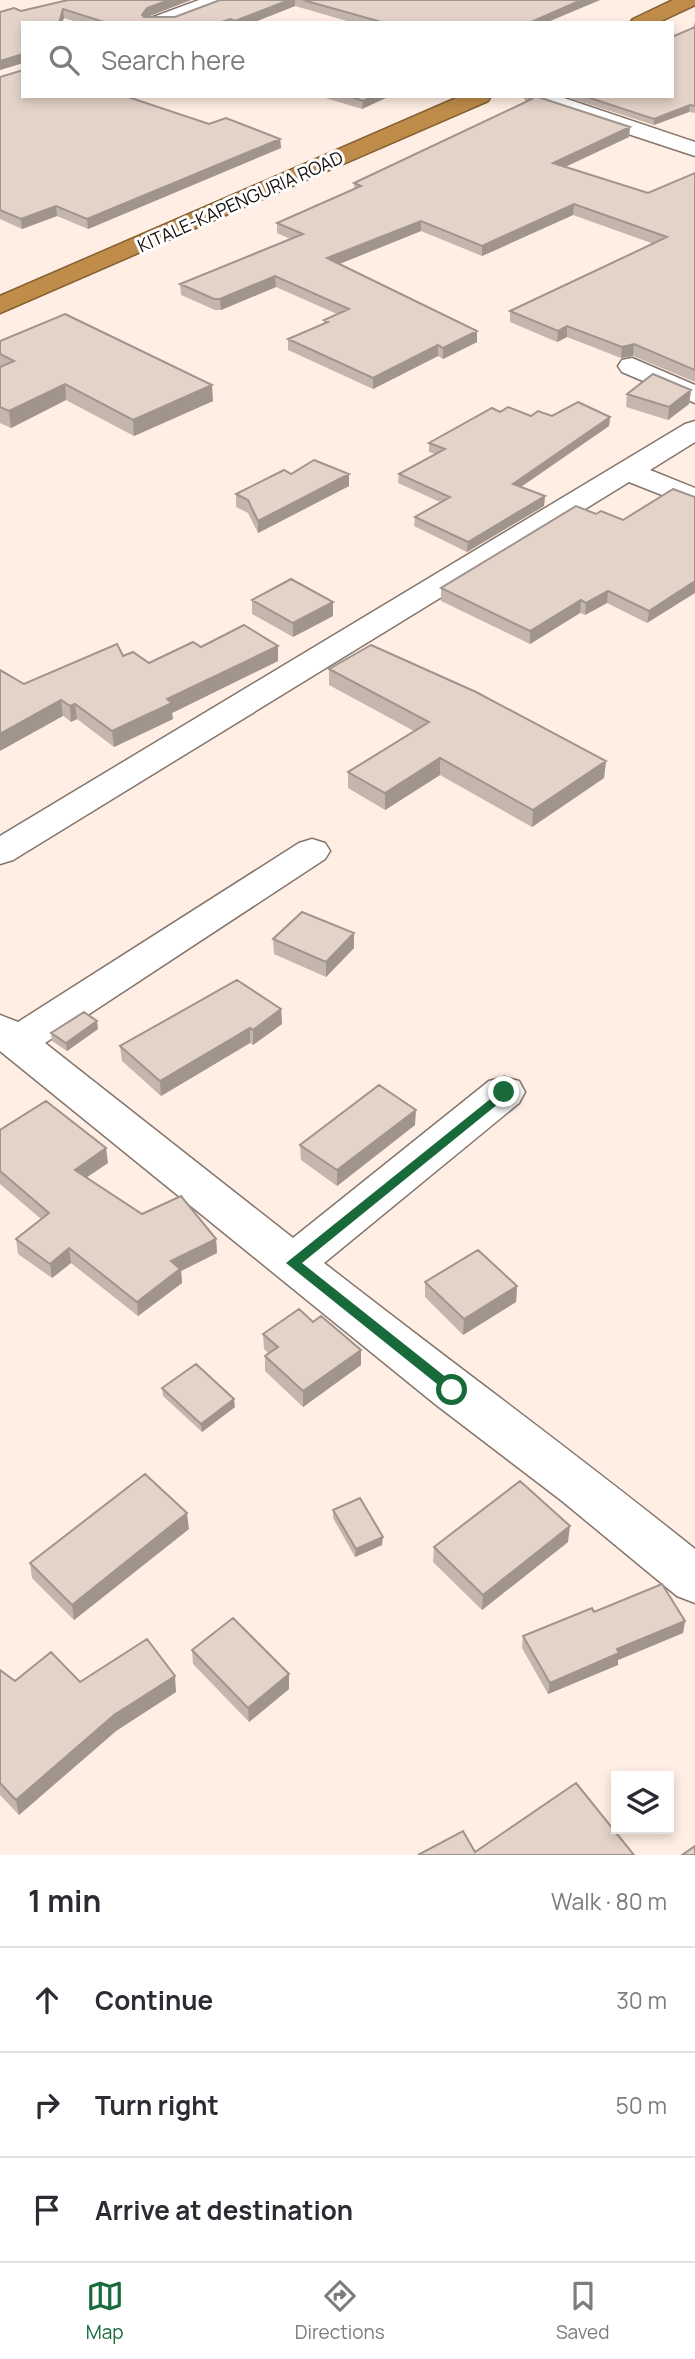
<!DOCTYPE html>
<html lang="en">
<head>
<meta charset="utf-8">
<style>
  body { margin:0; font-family:Manrope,sans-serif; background:#f7f7f7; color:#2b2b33 }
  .controls { position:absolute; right:21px; bottom:21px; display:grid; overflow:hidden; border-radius:0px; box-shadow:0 4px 10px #0003 }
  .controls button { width:63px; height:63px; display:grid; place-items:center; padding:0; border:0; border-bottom:2px solid #e1e1e2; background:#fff; color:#2b2b33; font:35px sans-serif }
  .stop { position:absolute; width:21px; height:21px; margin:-16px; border:5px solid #186a3b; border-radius:50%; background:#fff }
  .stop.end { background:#186a3b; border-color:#fff; box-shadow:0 2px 7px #0008 }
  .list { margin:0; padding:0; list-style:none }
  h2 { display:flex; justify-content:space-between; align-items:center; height:91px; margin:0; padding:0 28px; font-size:30px }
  h2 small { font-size:23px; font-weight:400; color:#7c7c81 }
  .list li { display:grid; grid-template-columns:46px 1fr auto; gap:21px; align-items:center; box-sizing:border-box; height:105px; padding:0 28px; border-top:2px solid #e1e1e2 }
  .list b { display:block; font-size:26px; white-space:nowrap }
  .list em { font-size:23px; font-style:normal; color:#7c7c81 }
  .icon { flex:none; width:38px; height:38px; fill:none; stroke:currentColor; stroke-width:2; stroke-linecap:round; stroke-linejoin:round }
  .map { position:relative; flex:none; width:695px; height:1855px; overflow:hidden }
  .search { position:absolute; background:#fff; box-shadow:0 4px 10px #0003; left:21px; right:21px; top:21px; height:77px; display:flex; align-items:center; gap:18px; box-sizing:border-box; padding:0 24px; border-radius:0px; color:#7c7c81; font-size:26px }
  .sheet { height:406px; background:#fff }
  nav { display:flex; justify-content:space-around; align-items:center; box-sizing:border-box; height:98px; border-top:2px solid #e1e1e2; background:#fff; font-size:19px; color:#7c7c81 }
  nav a { display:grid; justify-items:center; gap:4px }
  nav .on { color:#186a3b }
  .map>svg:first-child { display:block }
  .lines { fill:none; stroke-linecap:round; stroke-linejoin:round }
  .minor-casing { stroke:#84756c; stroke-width:3 }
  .highway-casing { stroke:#846034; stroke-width:3 }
  .minor { fill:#fff; fill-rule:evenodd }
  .highway { fill:#bf8c4a; fill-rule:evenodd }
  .wall { fill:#c4b5ad }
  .shaded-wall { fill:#a0948d }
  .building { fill:#e4d3c9; stroke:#a0948d; stroke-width:2 }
  .route { fill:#186a3b }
  .labels { text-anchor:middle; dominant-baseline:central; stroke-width:6; stroke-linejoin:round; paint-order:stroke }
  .far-street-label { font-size:18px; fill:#150f0b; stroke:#fff }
</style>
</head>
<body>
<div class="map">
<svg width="695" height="1855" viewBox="0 0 695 1855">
  <rect width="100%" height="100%" fill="#ffeee3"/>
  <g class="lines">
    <defs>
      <path id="minor" d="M 199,0 L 227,0 L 224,4 L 174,23 L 145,23 L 148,19 Z
        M 525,96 L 558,96 L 695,142 L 695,156 L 528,101 Z
        M 632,358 L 695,385 L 695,403 L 622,372 L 618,366 L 622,360 Z
        M 695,421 L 695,442 L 650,470 L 695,488 L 695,508 L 629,482 L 13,860 L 0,864 L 0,836 L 685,424 Z
        M 312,839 L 325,843 L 330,851 L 325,859 L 45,1043 L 293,1238 L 489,1081 L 504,1077 L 519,1081 L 525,1092 L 519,1103 L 324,1263 C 447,1359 573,1451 695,1549 L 695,1603 L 677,1596 L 562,1501 L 435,1404 L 0,1051 L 0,1015 L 18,1022 L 299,843 Z"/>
      <path id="highway" d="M 673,0 L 695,0 L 695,5 L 657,23 L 630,23 L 633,19 Z
        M 461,96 L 491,96 L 488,101 L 0,313 L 0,296 Z"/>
    </defs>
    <use href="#minor" class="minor-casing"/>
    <use href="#highway" class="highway-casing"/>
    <use href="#minor" class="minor"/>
    <use href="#highway" class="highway"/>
  </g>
  <path class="wall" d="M 68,0 L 191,0 L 147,17 L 175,17 L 220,0 L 600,0 L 546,23 L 354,23 L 295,6 L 252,23 L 80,23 L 64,18 L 23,23 L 23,63 L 0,70 L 0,12 L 21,11 Z
    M 695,21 L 695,113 L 689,112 L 654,125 L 563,96 L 672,96 Z
    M 0,77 L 129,96 L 127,97 L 209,124 L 280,139 L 281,148 L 88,229 L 57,216 L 22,229 L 0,219 Z
    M 319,96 L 390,96 L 362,109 Z
    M 526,96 L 630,127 L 629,137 L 565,167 L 648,193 L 695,173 L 695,382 L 633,356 L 621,358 L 567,337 L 557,342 L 510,322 L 510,311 L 654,244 L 573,215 L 482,256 L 421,231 L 339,264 L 477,342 L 443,359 L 438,356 L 373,389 L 288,350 L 288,339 L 324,324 L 324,320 L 337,314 L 276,287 L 221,310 L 215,310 L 181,295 L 180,284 L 290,239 L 277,233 L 277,223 L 354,189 L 354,183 L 525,102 Z
    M 0,341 L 213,401 L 134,436 L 66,400 L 11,428 L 0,423 Z
    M 691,390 L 689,404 L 668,420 L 626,407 L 627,394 Z
    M 500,412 L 531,416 L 610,417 L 609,426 L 521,487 L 545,496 L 544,506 L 467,552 L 414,526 L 415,517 L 440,502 L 398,483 L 399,474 L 435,454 L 429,452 L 429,443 Z
    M 291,474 L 349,486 L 258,533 L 248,513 L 236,507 L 236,494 Z
    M 673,489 L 647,623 L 607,603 L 585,615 L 580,613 L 530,644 L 441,601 L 441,588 L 623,520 Z
    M 252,600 L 333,616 L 293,637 L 252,614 Z
    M 201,647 L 278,661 L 172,713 L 173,719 L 114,747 L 77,719 L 71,722 L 24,684 L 123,656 L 149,663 Z
    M 329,669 L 606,761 L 604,778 L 532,827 L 440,775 L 385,810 L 348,788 L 348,772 L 414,731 L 329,685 Z
    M 273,939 L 354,948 L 326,977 L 274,954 Z
    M 281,1009 L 282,1024 L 253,1045 L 250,1043 L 161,1096 L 122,1061 L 120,1046 Z
    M 98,1029 L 67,1051 L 52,1041 L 51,1033 Z
    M 415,1125 L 337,1186 L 301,1160 L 300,1145 Z
    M 0,1130 L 108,1163 L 86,1177 L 142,1214 L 216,1239 L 217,1253 L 181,1271 L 182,1283 L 138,1316 L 71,1263 L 52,1278 L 18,1254 L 16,1239 L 41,1219 L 0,1184 Z
    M 425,1282 L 517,1286 L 516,1302 L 463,1335 L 425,1297 Z
    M 263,1334 L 361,1365 L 303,1407 L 265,1371 L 265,1356 L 268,1353 L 264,1349 Z
    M 162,1388 L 235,1407 L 202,1432 L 163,1396 Z
    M 333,1510 L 382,1545 L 355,1557 L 333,1518 Z
    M 189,1529 L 74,1620 L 32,1578 L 30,1563 Z
    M 568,1542 L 482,1610 L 433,1562 L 434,1547 Z
    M 594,1612 L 685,1621 L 683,1633 L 618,1660 L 618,1665 L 548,1694 L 522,1648 L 523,1636 Z
    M 192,1650 L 289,1689 L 249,1722 L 193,1664 Z
    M 0,1670 L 15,1681 L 80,1682 L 176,1692 L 116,1731 L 19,1815 L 0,1795 Z"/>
  <path class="shaded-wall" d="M 169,0 L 191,0 L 147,17 L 142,23 L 142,15 L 147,8 Z
    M 289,0 L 295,0 L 295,6 L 252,23 L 235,23 L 235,21 Z
    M 581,0 L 600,0 L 547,22 L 529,23 Z
    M 63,9 L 64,18 L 62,23 L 59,23 Z
    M 23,54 L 23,63 L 0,70 L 0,61 Z
    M 372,96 L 390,96 L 362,109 L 363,101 Z
    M 690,105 L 689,112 L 654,125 L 654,119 Z
    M 630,127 L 629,137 L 552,173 L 553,163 Z
    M 280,139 L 281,148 L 88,229 L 87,219 Z
    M 574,204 L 573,215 L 482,256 L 482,246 Z
    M 56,206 L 57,216 L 22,229 L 21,219 Z
    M 421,221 L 421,231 L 327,269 L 327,258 Z
    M 275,276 L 276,287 L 221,310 L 220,299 Z
    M 567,326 L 567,337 L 557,342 L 558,331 Z
    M 477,331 L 477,342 L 443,359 L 443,348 Z
    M 634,344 L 633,356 L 621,358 L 622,347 Z
    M 438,345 L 438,356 L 373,389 L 373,378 Z
    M 65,384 L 66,400 L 11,428 L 9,411 Z
    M 212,385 L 213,401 L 134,436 L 133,420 Z
    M 691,390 L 689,404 L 668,420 L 669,407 Z
    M 610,417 L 609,426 L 512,493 L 513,484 Z
    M 349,474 L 349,486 L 258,533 L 258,521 Z
    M 545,496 L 544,506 L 467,552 L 468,542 Z
    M 695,581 L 695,593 L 647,623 L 649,611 Z
    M 608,591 L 607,603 L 585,615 L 586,603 Z
    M 581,600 L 580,613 L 530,644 L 530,631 Z
    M 333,602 L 333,616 L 293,637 L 293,623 Z
    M 278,646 L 278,661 L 172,713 L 173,719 L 114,747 L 112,731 L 167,699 Z
    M 61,700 L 63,716 L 0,751 L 0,734 Z
    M 75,704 L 77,719 L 71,722 L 70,706 Z
    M 440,758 L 440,775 L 385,810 L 385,793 Z
    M 606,761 L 604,778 L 532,827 L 533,810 Z
    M 354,933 L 354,948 L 326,977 L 326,962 Z
    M 281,1009 L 282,1024 L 253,1045 L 253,1030 Z
    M 97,1021 L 98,1029 L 67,1051 L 66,1043 Z
    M 250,1028 L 250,1043 L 161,1096 L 160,1081 Z
    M 416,1110 L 415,1125 L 337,1186 L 337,1170 Z
    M 106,1148 L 108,1163 L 77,1184 L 75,1170 Z
    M 216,1239 L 217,1253 L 181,1271 L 182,1283 L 138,1316 L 137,1302 L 171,1261 Z
    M 69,1248 L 71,1263 L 52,1278 L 50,1264 Z
    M 517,1286 L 516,1302 L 463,1335 L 464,1319 Z
    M 361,1350 L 361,1365 L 303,1407 L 303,1391 Z
    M 234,1399 L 235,1407 L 202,1432 L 201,1424 Z
    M 187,1513 L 189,1529 L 74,1620 L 72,1605 Z
    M 570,1526 L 568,1542 L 482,1610 L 483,1595 Z
    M 383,1537 L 382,1545 L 355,1557 L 356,1549 Z
    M 685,1621 L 683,1633 L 618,1660 L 618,1665 L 548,1694 L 550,1683 L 617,1649 Z
    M 289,1674 L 289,1689 L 249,1722 L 248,1708 Z
    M 175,1676 L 176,1692 L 116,1731 L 19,1815 L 16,1800 L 114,1715 Z"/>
  <path class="building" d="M 68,0 L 169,0 L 147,8 L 142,15 L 144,17 L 175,17 L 220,0 L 289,0 L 235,21 L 230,19 L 219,23 L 107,23 L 63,9 L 59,23 L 23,23 L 23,54 L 0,61 L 0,12 L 14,8 L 21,11 Z
    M 303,0 L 581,0 L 529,23 L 385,23 Z
    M 695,27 L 695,106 L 690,105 L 654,119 L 584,96 L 672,96 L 672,37 Z
    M 23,70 L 23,96 L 125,96 L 209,124 L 226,118 L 280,139 L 87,219 L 56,206 L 21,219 L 0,210 L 0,77 Z
    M 348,96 L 372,96 L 363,101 Z
    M 526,96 L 535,96 L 630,127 L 553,163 L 648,193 L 695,173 L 695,370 L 634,344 L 622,347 L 567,326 L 558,331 L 510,311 L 667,237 L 574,204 L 482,246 L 421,221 L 327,258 L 477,331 L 443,348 L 438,345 L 373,378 L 288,339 L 328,322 L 324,320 L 349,309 L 275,276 L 220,299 L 214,299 L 180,284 L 303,234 L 277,223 L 361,186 L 354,183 L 532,99 Z
    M 65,314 L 212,385 L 133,420 L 65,384 L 9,411 L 0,407 L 0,367 L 14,361 L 0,354 L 0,341 Z
    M 653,374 L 691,390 L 669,407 L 627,394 Z
    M 578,402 L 610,417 L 513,484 L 545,496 L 468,542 L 415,517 L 450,497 L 399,474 L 445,449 L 429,443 L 492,408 L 500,412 L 508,407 L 531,416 L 538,411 L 552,416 Z
    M 314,460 L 349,474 L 258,521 L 248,500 L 236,494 L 284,470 L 291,474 Z
    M 673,489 L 695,497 L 695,581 L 649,611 L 608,591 L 586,603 L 581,600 L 530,631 L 441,588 L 576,506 L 596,514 L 601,511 L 623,520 Z
    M 291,579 L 333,602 L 293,623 L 252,600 Z
    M 244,625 L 278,646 L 167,699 L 172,703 L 112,731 L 75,704 L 70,706 L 61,700 L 0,734 L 0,670 L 24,684 L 117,644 L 123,656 L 133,652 L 149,663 L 193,642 L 201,647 Z
    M 371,645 L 476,692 L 606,761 L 533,810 L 440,758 L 385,793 L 348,772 L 429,722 L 329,669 Z
    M 302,912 L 354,933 L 326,962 L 273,939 Z
    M 237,980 L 281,1009 L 253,1030 L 250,1028 L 160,1081 L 120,1046 Z
    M 84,1012 L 97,1021 L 66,1043 L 51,1033 Z
    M 379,1085 L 416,1110 L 337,1170 L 300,1145 Z
    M 46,1101 L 106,1148 L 75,1170 L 142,1214 L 181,1196 L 216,1239 L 171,1261 L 180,1269 L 137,1302 L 69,1248 L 50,1264 L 16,1239 L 49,1213 L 0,1171 L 0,1130 Z
    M 478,1250 L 517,1286 L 464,1319 L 425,1282 Z
    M 299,1309 L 313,1322 L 321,1316 L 361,1350 L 303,1391 L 265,1356 L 278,1347 L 263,1334 Z
    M 196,1364 L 234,1399 L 201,1424 L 162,1388 Z
    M 145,1474 L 187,1513 L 72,1605 L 30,1563 Z
    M 520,1481 L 570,1526 L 483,1595 L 434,1547 Z
    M 360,1498 L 383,1537 L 356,1549 L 333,1510 Z
    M 662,1584 L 685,1621 L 617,1649 L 619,1653 L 550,1683 L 523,1636 L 592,1608 L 594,1612 Z
    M 233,1618 L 289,1674 L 248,1708 L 192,1650 Z
    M 147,1639 L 175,1676 L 114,1715 L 16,1800 L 0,1783 L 0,1670 L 15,1681 L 51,1652 L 80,1682 Z
    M 576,1783 L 634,1855 L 418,1855 L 463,1831 L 475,1852 Z
    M 695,1846 L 695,1855 L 682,1855 Z"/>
  <path class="route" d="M 504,1088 L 510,1092 L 509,1095 L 302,1263 L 457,1386 L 457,1394 L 452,1396 L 286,1263 Z"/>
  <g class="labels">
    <g class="far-street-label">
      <text transform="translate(240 201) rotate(-24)">KITALE-KAPENGURIA ROAD</text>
    </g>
  </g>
</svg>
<div class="controls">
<button><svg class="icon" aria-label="layers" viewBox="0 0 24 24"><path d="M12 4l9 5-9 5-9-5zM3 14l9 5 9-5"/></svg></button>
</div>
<div class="stop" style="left:452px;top:1390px"></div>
<div class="stop end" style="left:504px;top:1092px"></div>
<div class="search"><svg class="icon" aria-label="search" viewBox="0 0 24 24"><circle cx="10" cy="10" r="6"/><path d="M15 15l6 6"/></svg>Search here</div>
</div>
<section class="sheet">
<h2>1 min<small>Walk · 80 m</small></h2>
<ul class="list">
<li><svg class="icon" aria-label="ahead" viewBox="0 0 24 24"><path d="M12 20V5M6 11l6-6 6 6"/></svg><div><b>Continue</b></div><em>30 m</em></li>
<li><svg class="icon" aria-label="right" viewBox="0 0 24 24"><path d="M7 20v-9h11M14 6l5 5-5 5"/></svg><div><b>Turn right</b></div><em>50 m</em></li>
<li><svg class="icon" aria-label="arrive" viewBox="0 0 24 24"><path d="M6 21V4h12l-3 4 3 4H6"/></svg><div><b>Arrive at destination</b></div></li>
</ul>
</section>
<nav>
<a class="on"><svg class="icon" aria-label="map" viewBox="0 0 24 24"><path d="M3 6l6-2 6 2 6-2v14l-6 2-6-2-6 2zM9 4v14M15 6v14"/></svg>Map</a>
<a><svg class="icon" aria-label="directions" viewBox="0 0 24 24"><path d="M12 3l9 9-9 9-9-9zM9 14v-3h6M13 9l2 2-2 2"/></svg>Directions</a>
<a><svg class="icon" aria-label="saved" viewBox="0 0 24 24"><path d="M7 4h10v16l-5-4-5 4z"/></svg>Saved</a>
</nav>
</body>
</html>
